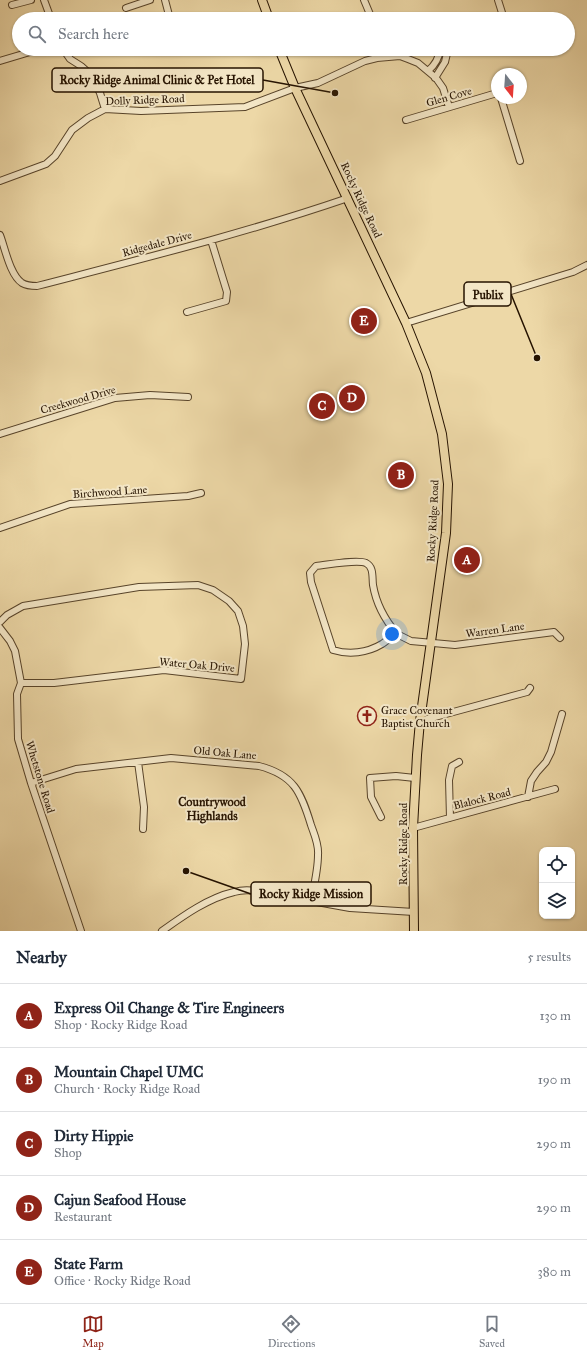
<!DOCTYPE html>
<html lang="en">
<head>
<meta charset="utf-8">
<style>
  body { margin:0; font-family:"IM FELL Great Primer",serif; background:#f2f2f3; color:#1f2937 }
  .controls { position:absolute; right:12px; bottom:12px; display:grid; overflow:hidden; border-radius:8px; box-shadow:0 1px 3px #0004 }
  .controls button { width:36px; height:36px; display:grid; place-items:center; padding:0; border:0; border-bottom:1px solid #e0e1e3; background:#fff; color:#1f2937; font:20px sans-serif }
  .compass { position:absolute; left:491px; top:68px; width:36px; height:36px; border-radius:50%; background:#fff; box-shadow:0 1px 3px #0004; rotate:163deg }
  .you { position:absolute; left:392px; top:634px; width:14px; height:14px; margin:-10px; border:3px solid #fff; border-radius:50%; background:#1a73e8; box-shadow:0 0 0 6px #1a73e833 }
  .badge { display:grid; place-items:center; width:26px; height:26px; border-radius:50%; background:#8f2418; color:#fff; font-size:13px; font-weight:700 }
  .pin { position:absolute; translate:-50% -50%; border:2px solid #fff; box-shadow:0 1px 4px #0006 }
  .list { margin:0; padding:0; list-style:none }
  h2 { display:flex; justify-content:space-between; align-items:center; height:52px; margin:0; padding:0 16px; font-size:17px }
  h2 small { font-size:13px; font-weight:400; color:#747a83 }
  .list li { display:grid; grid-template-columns:26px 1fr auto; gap:12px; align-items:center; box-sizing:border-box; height:64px; padding:0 16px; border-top:1px solid #e0e1e3 }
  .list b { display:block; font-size:15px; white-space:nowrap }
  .list p { margin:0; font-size:13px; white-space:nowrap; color:#747a83 }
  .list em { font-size:13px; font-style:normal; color:#747a83 }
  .icon { flex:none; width:22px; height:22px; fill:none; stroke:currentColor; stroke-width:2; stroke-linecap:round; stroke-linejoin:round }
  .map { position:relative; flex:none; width:587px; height:931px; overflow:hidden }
  .search { position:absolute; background:#fff; box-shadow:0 1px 3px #0004; left:12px; right:12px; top:12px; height:44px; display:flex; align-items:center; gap:10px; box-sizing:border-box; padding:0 14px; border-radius:22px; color:#747a83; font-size:15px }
  .sheet { height:372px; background:#fff }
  nav { display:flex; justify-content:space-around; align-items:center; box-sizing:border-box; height:56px; border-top:1px solid #e0e1e3; background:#fff; font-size:11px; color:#747a83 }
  nav a { display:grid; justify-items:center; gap:2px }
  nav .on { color:#8f2418 }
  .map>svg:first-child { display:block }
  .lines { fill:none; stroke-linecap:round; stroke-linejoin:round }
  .minor-casing { stroke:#58442a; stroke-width:8 }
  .major-casing { stroke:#261300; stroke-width:10 }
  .minor { stroke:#f3e6c6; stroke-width:6 }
  .major { stroke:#edd8a7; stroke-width:8 }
  .labels { text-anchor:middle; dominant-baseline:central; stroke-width:4; stroke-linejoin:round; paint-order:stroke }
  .street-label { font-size:11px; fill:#261300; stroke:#f3e6c6 }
  .poi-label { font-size:11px; fill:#261300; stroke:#f3e6c6; text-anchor:start }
  .neighbourhood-label { font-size:12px; font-weight:bold; fill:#261300; stroke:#f3e6c6 }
  .leader { fill:none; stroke:#261300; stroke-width:1.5 }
  .callout-dot { fill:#261300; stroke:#f3e6c6; stroke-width:1.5 }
  .callout { fill:#f3e6c6; stroke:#261300; stroke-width:1.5 }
  .callout-label { font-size:12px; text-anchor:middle; font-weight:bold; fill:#261300 }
</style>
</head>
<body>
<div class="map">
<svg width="587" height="931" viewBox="0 0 587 931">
  <rect width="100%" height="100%" fill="#edd8a7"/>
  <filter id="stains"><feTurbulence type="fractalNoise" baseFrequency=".005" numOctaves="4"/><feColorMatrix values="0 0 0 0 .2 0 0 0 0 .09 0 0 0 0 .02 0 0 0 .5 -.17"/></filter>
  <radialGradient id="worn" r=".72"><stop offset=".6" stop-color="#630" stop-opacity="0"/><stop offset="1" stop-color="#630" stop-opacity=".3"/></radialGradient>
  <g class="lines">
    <defs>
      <path id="minor" d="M 44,0 L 51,19
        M 165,0 L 170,19
        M 364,0 L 372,19
        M 498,0 L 504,19
        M 12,5 L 31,0
        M 126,8 L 150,0
        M 63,49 L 70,59 L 81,66 L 91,75 L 100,93 L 105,109
        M 0,61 L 40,49
        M 428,71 C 435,65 439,59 440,49
        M 435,78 L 445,62 L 448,49
        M 501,98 L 520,161
        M 406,120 L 497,93
        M 0,181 L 46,164 L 55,156 L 72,130 L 88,118 L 105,109 L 141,111 L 245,107 L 295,88 L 318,83 L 365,61 L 377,58 L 400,56 L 408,59 L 418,63 L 436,78 L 443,88 L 449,107
        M 0,235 C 5,248 10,275 22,283 C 27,286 32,286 37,286 C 141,259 246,233 348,198
        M 187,312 L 226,301 L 227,292 L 211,240
        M 406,323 L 573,272 L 587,265
        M 0,434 L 115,398 L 150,395 L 188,397
        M 0,528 L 70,504 L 188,496 L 201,493
        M 0,622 L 7,615 L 23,606 L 139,587 L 198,585 L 213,590 L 229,601 L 238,611 L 243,626 L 245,644 L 241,679 L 164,670 L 54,683 L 21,683
        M 0,628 L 10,641 L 15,651 L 21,683 L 17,694 L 18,739 L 31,783 L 81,931
        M 397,634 C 385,620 376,603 373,585 C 372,577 374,567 366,563 C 357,559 327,565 316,566 L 310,573 L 311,582 L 333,650 C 349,655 367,653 382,644 C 388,640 391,636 397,634 L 411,641 L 455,645 L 554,632 L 560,638
        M 420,721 L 527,692 L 530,688
        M 138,762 L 144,807 L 143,829
        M 31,783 L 76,769 L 171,758 L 259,766 C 294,775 301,792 311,825 C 314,834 319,844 318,855 C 318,870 314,886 311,901
        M 528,797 L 531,781 L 537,772 L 546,762 L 551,752 L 562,714
        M 381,817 L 371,797 L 370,778 L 396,776 L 415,778
        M 450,818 L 449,780 L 452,766 L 459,762
        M 413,828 L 555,789
        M 162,931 C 183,916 208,898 234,892 C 241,890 249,890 256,891 L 350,908 L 414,912"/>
      <path id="major" d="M 262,0 L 269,19
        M 279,49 L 295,88 L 406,323 L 426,373 L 442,434 L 448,484 L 446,533 L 420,721 L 417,755 L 413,828 L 414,931"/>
    </defs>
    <use href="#minor" class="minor-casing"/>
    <use href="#major" class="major-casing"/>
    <use href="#minor" class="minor"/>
    <use href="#major" class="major"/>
  </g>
  <defs>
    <symbol id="church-ring" viewBox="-11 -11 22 22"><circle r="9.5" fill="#f3e6c6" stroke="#8f2418" stroke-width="1.5"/><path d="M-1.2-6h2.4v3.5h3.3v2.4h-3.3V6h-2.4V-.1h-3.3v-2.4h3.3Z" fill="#8f2418"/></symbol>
  </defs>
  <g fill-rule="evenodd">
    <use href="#church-ring" x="356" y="705" width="22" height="22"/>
  </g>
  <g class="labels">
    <g class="street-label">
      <text transform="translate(449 97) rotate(-16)">Glen Cove</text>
      <text transform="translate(145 100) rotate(-2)">Dolly Ridge Road</text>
      <text transform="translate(361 200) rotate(65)">Rocky Ridge Road</text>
      <text transform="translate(157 244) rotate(-15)">Ridgedale Drive</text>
      <text transform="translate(78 400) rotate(-16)">Creekwood Drive</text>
      <text transform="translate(110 492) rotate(-4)">Birchwood Lane</text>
      <text transform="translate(433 521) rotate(-87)">Rocky Ridge Road</text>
      <text transform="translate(495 630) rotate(-8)">Warren Lane</text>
      <text transform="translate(197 665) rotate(5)">Water Oak Drive</text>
      <text transform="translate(225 753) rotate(5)">Old Oak Lane</text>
      <text transform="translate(40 777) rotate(73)">Whetstone Road</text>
      <text transform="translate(482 799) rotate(-14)">Blalock Road</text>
      <text transform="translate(403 844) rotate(-90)">Rocky Ridge Road</text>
    </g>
    <g class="poi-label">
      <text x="381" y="710">Grace Covenant<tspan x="381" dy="13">Baptist Church</tspan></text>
    </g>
    <g class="neighbourhood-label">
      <text x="212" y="802">Countrywood<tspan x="212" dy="14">Highlands</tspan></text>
    </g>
  </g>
  <path class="leader" d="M335 93L263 80M537 358L511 294M186 871L251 894"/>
  <g class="callout-dot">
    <circle cx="335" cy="93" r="4"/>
    <circle cx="537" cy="358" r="4"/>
    <circle cx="186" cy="871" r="4"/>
  </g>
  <g class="callout">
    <rect x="52" y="68" width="211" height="24" rx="4"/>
    <rect x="464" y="282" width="47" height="24" rx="4"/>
    <rect x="251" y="882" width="120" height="24" rx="4"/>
  </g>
  <g class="callout-label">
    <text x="157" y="84">Rocky Ridge Animal Clinic &amp; Pet Hotel</text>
    <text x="488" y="299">Publix</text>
    <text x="311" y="898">Rocky Ridge Mission</text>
  </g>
  <rect width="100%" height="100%" filter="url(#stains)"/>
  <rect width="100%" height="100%" fill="url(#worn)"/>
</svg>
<div class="controls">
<button><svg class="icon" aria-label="locate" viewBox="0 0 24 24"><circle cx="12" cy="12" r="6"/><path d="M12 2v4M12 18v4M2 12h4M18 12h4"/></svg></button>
<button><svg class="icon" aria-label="layers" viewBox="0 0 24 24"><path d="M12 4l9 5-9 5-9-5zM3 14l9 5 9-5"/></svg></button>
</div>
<svg class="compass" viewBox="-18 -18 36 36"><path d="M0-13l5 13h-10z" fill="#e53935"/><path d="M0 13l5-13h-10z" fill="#747a83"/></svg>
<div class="you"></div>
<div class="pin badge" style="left:467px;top:560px">A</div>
<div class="pin badge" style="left:401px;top:475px">B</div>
<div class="pin badge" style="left:322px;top:406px">C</div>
<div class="pin badge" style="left:352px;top:398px">D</div>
<div class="pin badge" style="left:364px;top:321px">E</div>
<div class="search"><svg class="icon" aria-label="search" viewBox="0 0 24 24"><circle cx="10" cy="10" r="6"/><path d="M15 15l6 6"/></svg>Search here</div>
</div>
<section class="sheet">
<h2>Nearby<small>5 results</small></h2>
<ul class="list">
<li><span class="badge">A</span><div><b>Express Oil Change &amp; Tire Engineers</b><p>Shop · Rocky Ridge Road</p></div><em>130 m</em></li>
<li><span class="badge">B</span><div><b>Mountain Chapel UMC</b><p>Church · Rocky Ridge Road</p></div><em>190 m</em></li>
<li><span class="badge">C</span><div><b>Dirty Hippie</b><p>Shop</p></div><em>290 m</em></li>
<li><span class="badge">D</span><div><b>Cajun Seafood House</b><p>Restaurant</p></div><em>290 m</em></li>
<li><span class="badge">E</span><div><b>State Farm</b><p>Office · Rocky Ridge Road</p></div><em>380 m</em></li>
</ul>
</section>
<nav>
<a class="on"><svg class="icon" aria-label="map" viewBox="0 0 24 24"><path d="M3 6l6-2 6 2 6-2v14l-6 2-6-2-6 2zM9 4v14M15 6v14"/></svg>Map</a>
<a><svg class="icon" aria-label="directions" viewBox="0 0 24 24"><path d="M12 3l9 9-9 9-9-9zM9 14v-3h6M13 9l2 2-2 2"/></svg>Directions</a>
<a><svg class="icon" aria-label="saved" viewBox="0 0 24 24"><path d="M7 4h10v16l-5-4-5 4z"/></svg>Saved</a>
</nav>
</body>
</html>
